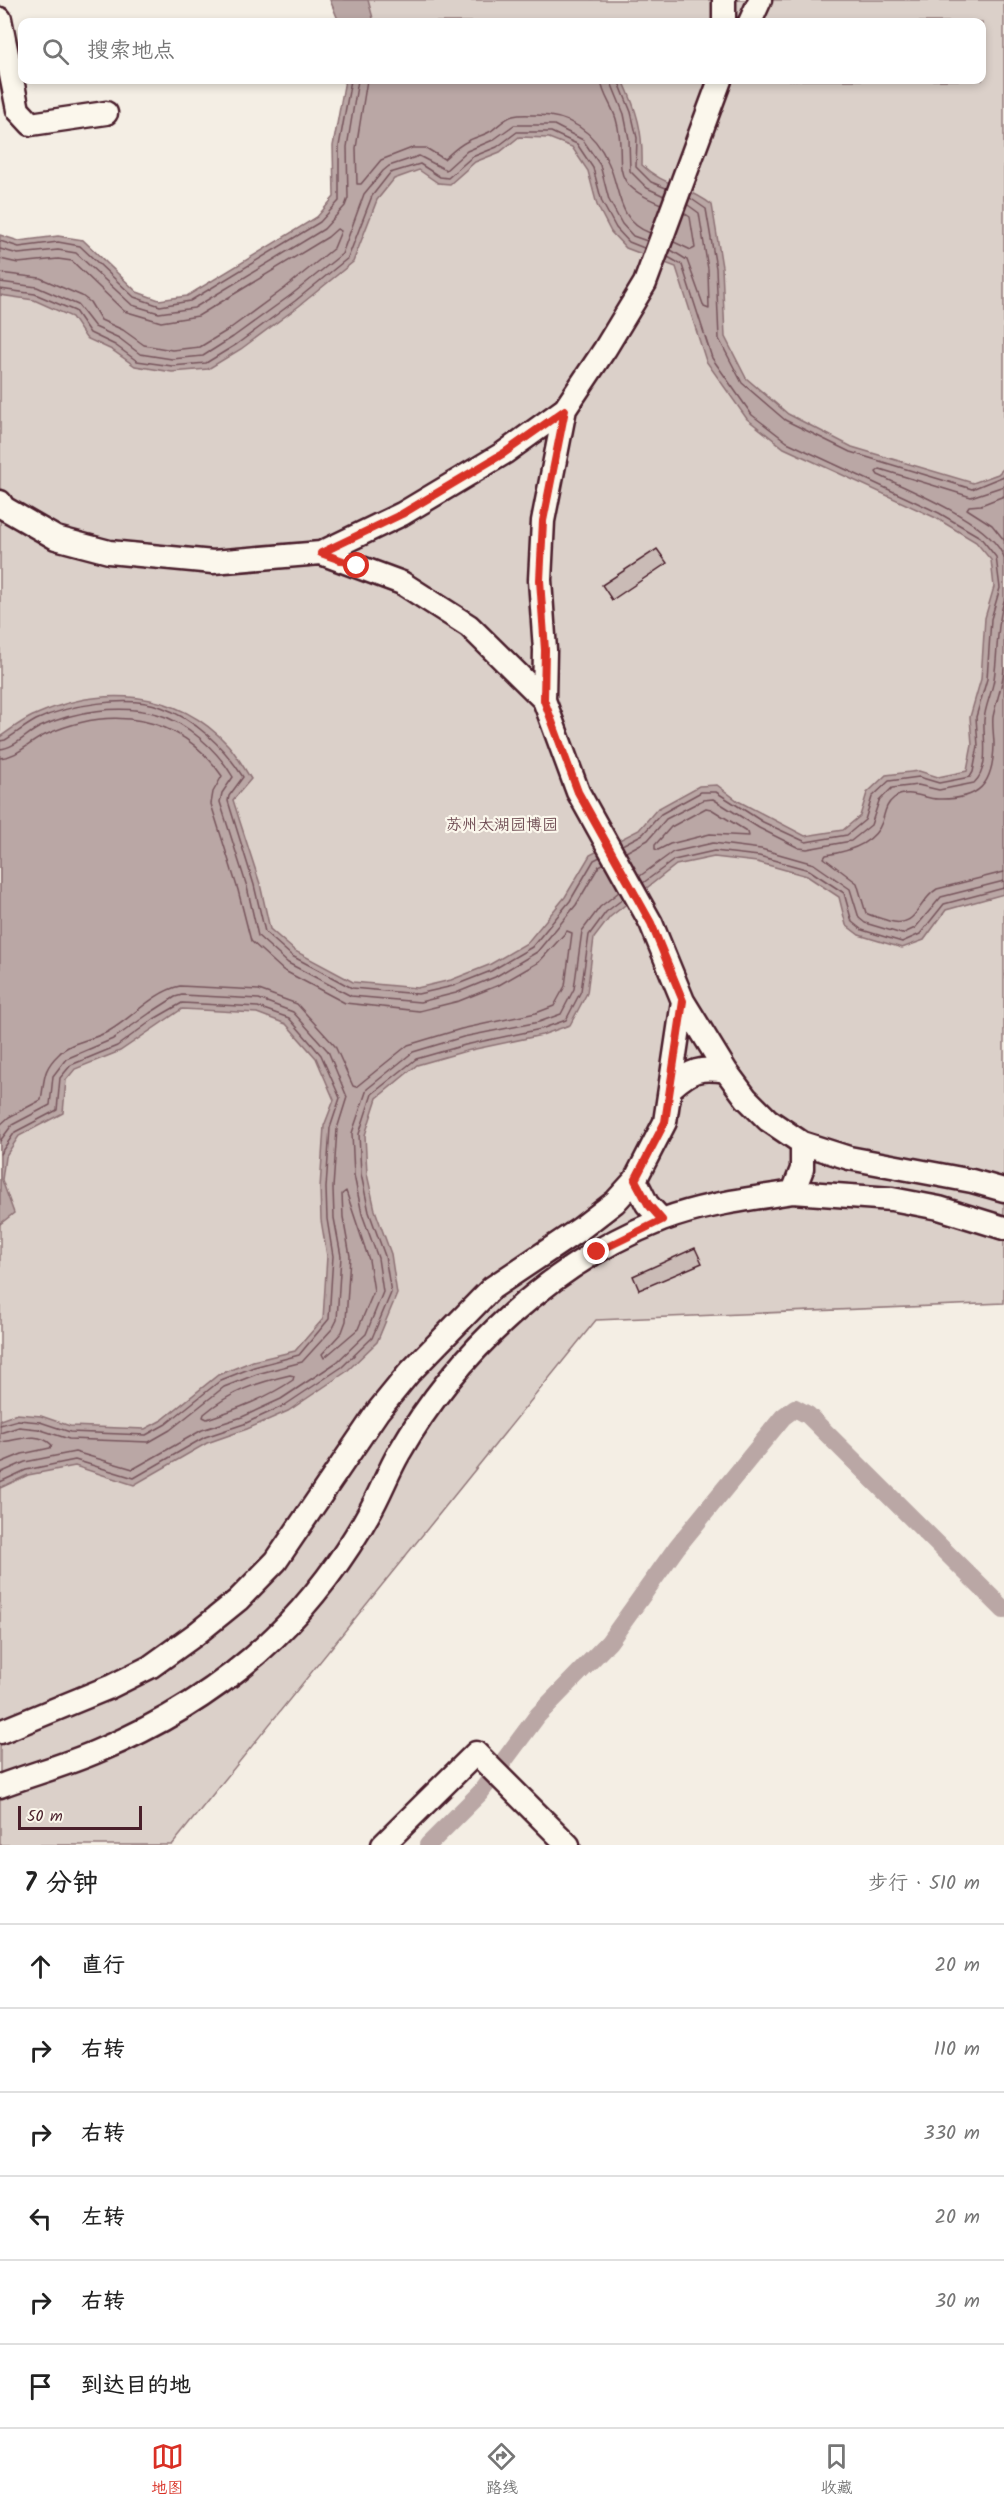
<!DOCTYPE html>
<html lang="zh">
<head>
<meta charset="utf-8">
<style>
  body { margin:0; font-family:Kalam,"LXGW WenKai TC",sans-serif; background:#f2f2f2; color:#222 }
  .scale { position:absolute; left:18px; bottom:15px; width:124px; box-sizing:border-box; padding-left:6px; border:3px solid #4a1f2b; border-top:0; font-size:16px; line-height:21px; white-space:nowrap; color:#4a1f2b; -webkit-text-stroke:4px #fbf7ec; paint-order:stroke }
  .stop { position:absolute; width:18px; height:18px; margin:-14px; border:4px solid #d93025; border-radius:50%; background:#fff }
  .stop.end { background:#d93025; border-color:#fff; box-shadow:0 2px 6px #0008 }
  .list { margin:0; padding:0; list-style:none }
  h2 { display:flex; justify-content:space-between; align-items:center; height:78px; margin:0; padding:0 24px; font-size:26px }
  h2 small { font-size:20px; font-weight:400; color:#767676 }
  .list li { display:grid; grid-template-columns:39px 1fr auto; gap:18px; align-items:center; box-sizing:border-box; height:84px; padding:0 24px; border-top:2px solid #e0e0e0 }
  .list b { display:block; font-size:22px; white-space:nowrap }
  .list em { font-size:20px; font-style:normal; color:#767676 }
  .icon { flex:none; width:33px; height:33px; fill:none; stroke:currentColor; stroke-width:2; stroke-linecap:round; stroke-linejoin:round }
  .map { position:relative; flex:none; width:1004px; height:1845px; overflow:hidden }
  .search { position:absolute; background:#fff; box-shadow:0 3px 9px #0003; left:18px; right:18px; top:18px; height:66px; display:flex; align-items:center; gap:15px; box-sizing:border-box; padding:0 21px; border-radius:12px; color:#767676; font-size:22px }
  .sheet { height:582px; background:#fff }
  nav { display:flex; justify-content:space-around; align-items:center; box-sizing:border-box; height:84px; border-top:2px solid #e0e0e0; background:#fff; font-size:16px; color:#767676 }
  nav a { display:grid; justify-items:center; gap:3px }
  nav .on { color:#d93025 }
  .map>svg:first-child { display:block }
  .green { fill:#dbd0c9; stroke:#92787a; stroke-width:1.5 }
  .water { fill:#baa7a5; stroke:#8d7174; stroke-width:1.5 }
  .lines { fill:none; stroke-linecap:round; stroke-linejoin:round }
  .shore { stroke:#77555c; stroke-width:1.5 }
  .canal { stroke:#baa7a5; stroke-width:18 }
  .building { fill:#cabbb6; stroke:#4a1f2b; stroke-width:1.5 }
  .minor-casing { stroke:#4a1f2b; stroke-width:27 }
  .minor { stroke:#fbf7ec; stroke-width:22 }
  .route { stroke:#d93025; stroke-width:8 }
  .labels { text-anchor:middle; dominant-baseline:central; stroke-width:4.5; stroke-linejoin:round; paint-order:stroke }
  .park-label { font-size:16px; fill:#6e4b52; stroke:#fbf7ec }
</style>
</head>
<body>
<div class="map">
<svg width="1004" height="1845" viewBox="0 0 1004 1845">
  <rect width="100%" height="100%" fill="#f4eee4"/>
  <filter id="ink" filterUnits="userSpaceOnUse"><feTurbulence type="fractalNoise" baseFrequency=".0167" numOctaves="2"/><feDisplacementMap in="SourceGraphic" scale="12" xChannelSelector="R" yChannelSelector="G"/><feConvolveMatrix kernelMatrix="1 2 1 2 8 2 1 2 1" color-interpolation-filters="sRGB"/></filter>
  <g filter="url(#ink)">
    <path class="green" d="M 344,0 L 1004,0 L 1004,1303 L 596,1320 L 172,1845 L 0,1845 L 0,247 L 188,347 L 342,249 L 369,80 L 982,80 L 982,22 L 352,22 Z"/>
    <path class="water" d="M 330,0 L 368,0 L 374,22 L 339,22 Z
      M 345,80 L 623,80 C 637,111 643,131 642,165 C 663,186 689,186 712,205 L 722,267 L 725,337 L 746,378 L 788,414 L 852,447 L 973,483 L 998,474 L 1004,468 L 1004,894 L 946,910 L 924,940 L 902,948 L 859,935 L 846,925 L 839,897 L 807,876 L 757,862 L 714,857 L 676,865 L 610,917 L 594,938 L 587,993 L 570,1025 L 542,1035 L 466,1051 L 417,1065 L 377,1098 L 365,1135 L 367,1174 L 375,1210 L 391,1254 L 397,1294 L 377,1342 L 346,1372 L 288,1411 L 247,1429 L 207,1443 L 134,1485 L 75,1466 L 28,1475 L 0,1488 L 0,1420 L 17,1414 L 41,1416 L 70,1426 L 145,1429 L 162,1420 L 218,1375 L 253,1361 L 295,1351 L 323,1319 L 327,1256 L 321,1220 L 320,1188 L 324,1126 L 334,1100 L 316,1058 L 286,1024 L 257,1013 L 182,1009 L 120,1051 L 75,1069 L 66,1080 L 63,1113 L 19,1136 L 5,1157 L 2,1180 L 14,1213 L 0,1224 L 0,737 C 11,729 23,720 35,715 C 101,685 177,689 228,745 C 237,755 244,768 251,779 L 233,800 L 260,884 L 270,929 L 295,951 L 353,982 L 417,988 L 451,980 L 489,965 L 527,943 L 565,897 L 590,855 L 639,830 L 657,809 L 699,786 L 717,785 L 738,801 L 805,836 L 843,830 L 860,816 L 867,793 L 886,775 L 919,771 L 938,777 L 967,771 L 972,745 L 970,717 L 981,679 L 985,618 L 994,587 L 991,560 L 976,542 L 936,518 L 784,448 L 747,419 L 706,361 L 676,267 L 626,248 L 611,232 L 597,205 L 588,171 L 572,147 L 549,138 L 519,137 L 500,152 L 475,162 L 450,184 L 438,183 L 419,170 L 394,179 L 377,200 L 353,262 L 299,306 L 241,349 L 208,369 L 172,372 L 135,366 L 112,350 L 86,338 L 72,317 L 34,300 L 0,295 L 0,235 L 19,241 L 58,236 L 83,240 L 137,292 L 159,300 L 187,296 L 317,217 L 334,197 L 333,146 Z"/>
    <g class="lines">
      <path class="shore" d="M 367,80 L 356,148 L 357,184 L 361,184 L 381,160 L 412,148 L 426,148 L 444,159 C 451,153 458,146 466,142 C 474,137 483,136 491,131 C 498,126 505,118 513,116 C 521,114 529,115 536,115 C 569,115 594,131 608,162 C 621,189 616,220 650,233
        M 601,80 C 602,94 612,105 616,119 C 629,163 602,181 661,204
        M 610,80 L 624,114 L 629,139 L 630,171 L 647,188 L 664,196
        M 618,80 L 631,112 L 637,138 L 636,167 L 651,182 L 666,188
        M 690,198 L 706,209 L 716,268 L 719,339 L 742,383 L 785,420 L 850,452 L 972,489 L 1004,476
        M 0,241 L 19,247 L 58,242 L 80,246 L 134,297 L 160,306 L 190,301 L 320,222 L 339,201 L 339,146 L 351,80
        M 674,242 L 691,250 L 695,248 L 690,217 L 684,213
        M 0,249 L 18,254 L 58,250 L 76,253 L 132,305 L 159,313 L 194,308 L 324,229 L 345,206 L 348,198 L 347,147 L 358,80
        M 671,250 L 687,260 L 704,307 L 709,309 L 708,269 L 699,213 L 688,205
        M 0,259 L 18,263 L 58,259 L 72,261 L 124,311 L 161,322 L 198,316 L 328,237 L 337,229 L 341,231 L 334,248 L 285,288 L 228,330 L 200,347 L 172,350 L 144,345 L 123,330 L 101,320 L 90,302 L 82,296 L 40,278 L 0,273
        M 0,282 L 37,287 L 78,305 L 95,327 L 119,338 L 140,354 L 172,359 L 203,356 L 233,337 L 291,295 L 342,254 L 364,194 L 383,171 L 389,166 L 419,156 L 446,170 L 467,151 L 493,140 L 514,125 L 554,125 L 583,140 L 600,165 L 609,200 L 622,224 L 633,236 L 647,241
        M 0,289 L 35,294 L 75,311 L 90,333 L 115,345 L 137,361 L 172,366 L 206,363 L 237,344 L 295,301 L 348,258 L 372,196 L 390,173 L 420,164 L 440,177 L 448,178 L 472,157 L 497,147 L 517,132 L 551,132 L 577,144 L 593,168 L 602,202 L 616,228 L 629,242 L 644,248
        M 1004,486 L 971,497 L 880,469 L 876,472 L 878,475 C 910,490 993,523 1004,558
        M 1004,496 L 981,505 L 969,506 L 967,509 L 992,525 L 1004,540
        M 1004,668 C 1003,686 996,701 993,717 C 992,726 994,736 994,745 C 993,785 979,800 938,799 C 924,799 908,788 894,798 C 885,805 885,813 882,822 C 874,845 846,852 826,855 L 824,858 L 857,883 L 866,913 C 873,917 882,918 889,921 C 918,929 916,902 937,889 L 1004,872
        M 0,741 L 5,740 C 15,734 25,726 36,720 C 67,705 128,695 161,707 C 195,719 224,747 243,777 L 229,796 L 228,801 L 254,885 L 265,932 L 292,956 L 352,988 L 418,994 L 453,986 L 491,971 L 532,947 L 570,901 L 594,860 L 600,857
        M 0,749 C 15,748 27,733 40,727 C 74,711 120,704 157,714 C 187,722 218,751 233,777 L 222,793 L 220,802 L 247,887 L 258,936 L 288,963 L 351,996 L 420,1002 L 456,993 L 495,977 L 537,952 L 576,905 L 599,866 L 603,864
        M 0,758 C 18,757 29,742 45,735 C 111,705 180,714 222,776 L 213,792 L 211,804 L 238,890 L 251,941 L 283,970 L 345,1003 L 419,1011 L 459,1001 L 499,985 L 539,962 L 567,931 L 572,933 L 565,986 L 554,1006 L 536,1013 L 461,1029 L 408,1045 L 356,1087 L 353,1086 L 335,1046 L 297,1004 L 259,990 L 180,986 C 153,992 132,1018 109,1031 C 94,1040 71,1041 59,1054 C 42,1070 45,1079 41,1100 L 9,1117 L 0,1125
        M 706,808 L 711,809 L 748,832 L 749,836 L 710,834 L 670,844 L 658,850 L 655,849 L 655,845 L 671,827 Z
        M 622,845 L 643,834 L 661,814 L 701,792 L 716,792 L 763,822 L 806,842 L 847,835 L 865,820 L 872,797 L 889,781 L 919,777 L 939,783 L 970,777 L 973,772 L 978,746 L 976,717 L 987,679 L 991,619 L 1000,588 L 996,557 L 980,537 L 939,513 L 787,442 L 752,415 L 712,358 L 682,265 L 668,257
        M 626,852 L 648,840 L 666,819 L 703,800 L 713,799 L 759,828 L 799,848 L 807,849 L 851,841 L 871,825 L 879,801 L 892,788 L 918,785 L 939,790 L 974,783 C 990,768 983,739 984,720 C 985,706 992,693 994,679 C 998,653 996,627 1004,601
        M 640,876 L 673,852 L 713,843 L 761,849 L 814,864 L 850,889 L 859,918 L 865,923 L 902,934 L 915,928 L 941,897 L 1004,881
        M 643,883 L 674,860 L 714,851 L 759,856 L 809,870 L 844,893 L 852,922 L 862,930 L 902,942 L 920,934 L 944,904 L 1004,888
        M 0,1141 L 12,1125 L 50,1105 L 53,1076 L 66,1059 L 113,1039 L 150,1013 L 175,997 L 182,995 L 259,999 L 293,1012 L 328,1051 L 347,1097 L 337,1129 L 333,1188 L 334,1218 L 341,1256 L 337,1320 L 333,1328 L 302,1362 L 257,1374 L 224,1387 L 170,1430 L 149,1442 L 69,1439 L 38,1429 L 19,1427 L 0,1433
        M 0,1154 L 15,1132 L 57,1110 L 60,1078 L 71,1065 L 117,1046 L 154,1019 L 182,1003 L 258,1007 L 289,1018 L 321,1055 L 340,1098 L 330,1128 L 326,1188 L 327,1219 L 333,1256 L 329,1319 L 299,1355 L 254,1367 L 221,1380 L 166,1424 L 146,1435 L 70,1432 L 40,1422 L 18,1420 L 0,1425
        M 346,1191 L 369,1260 L 374,1291 L 358,1329 L 324,1358 L 322,1354 L 342,1332 L 346,1321 L 350,1256 L 343,1217 L 342,1194 Z
        M 290,1375 L 294,1376 L 293,1380 C 267,1398 237,1409 207,1419 L 203,1417 L 204,1414 C 231,1391 256,1383 290,1375 Z
        M 0,1442 C 17,1441 37,1430 52,1445 L 50,1448 L 22,1454 L 0,1463
        M 0,1473 L 25,1462 L 75,1452 L 133,1469 L 202,1430 L 242,1417 L 281,1399 L 337,1362 L 366,1334 L 383,1292 L 378,1258 L 362,1214 L 354,1175 L 352,1133 L 367,1089 L 413,1052 L 463,1037 L 539,1022 L 561,1014 L 574,989 L 582,931 L 600,907 L 619,892
        M 0,1482 L 26,1470 L 75,1460 L 134,1478 L 205,1437 L 244,1424 L 285,1405 L 342,1367 L 372,1338 L 391,1293 L 385,1256 L 369,1212 L 361,1174 L 359,1134 L 372,1094 L 416,1059 L 465,1045 L 541,1029 L 566,1020 L 581,991 L 589,935 L 606,912 L 623,899"/>
      <path class="canal" d="M 428,1845 L 480,1793 L 538,1715 L 609,1642 L 677,1547 L 783,1417 L 795,1408 L 808,1415 L 1004,1610"/>
    </g>
    <path class="building" d="M 657,549 L 667,563 L 612,600 L 602,585 Z
      M 695,1248 L 702,1263 L 639,1290 L 633,1276 Z"/>
    <g class="lines">
      <defs>
        <path id="minor" d="M 0,19 L 18,110 L 31,124 L 106,113
          M 724,22 L 724,0
          M 750,22 L 760,0
          M 0,502 L 4,508 L 56,538 L 109,552 L 213,562 L 321,553 L 402,583 L 469,626 L 544,700 L 578,792 L 651,923 L 683,1001 L 726,1071 L 746,1098 L 768,1120 L 802,1143 L 849,1158 L 972,1181 L 1004,1190
          M 321,553 L 402,514 L 504,453 L 565,409 L 605,349 L 645,283 L 720,80
          M 544,700 L 545,650 L 540,580 L 543,521 L 565,409
          M 672,1087 C 691,1070 700,1067 726,1071
          M 793,1192 L 892,1199 L 939,1208 L 1004,1228
          M 662,1220 L 647,1204 L 635,1180 L 665,1122 L 683,1001
          M 0,1732 L 110,1687 L 150,1667 L 196,1634 L 238,1600 L 276,1561 L 378,1411 L 409,1373 L 492,1288 L 580,1229 L 615,1202 L 635,1180
          M 0,1786 C 32,1774 66,1765 98,1751 C 163,1724 224,1686 275,1637 C 311,1602 345,1557 369,1513 C 380,1494 388,1472 399,1453 C 457,1352 553,1262 662,1220 C 704,1204 750,1199 793,1192 L 802,1169 L 802,1143
          M 383,1845 L 476,1753 L 568,1845"/>
      </defs>
      <use href="#minor" class="minor-casing"/>
      <use href="#minor" class="minor"/>
    </g>
  </g>
  <g class="lines" filter="url(#ink)">
    <path class="route" d="M 357,566 L 321,553 L 402,514 L 504,453 L 565,410 L 543,521 L 540,580 L 545,650 L 544,700 L 578,792 L 651,923 L 683,1001 L 665,1122 L 635,1180 L 648,1204 L 662,1220 L 597,1252"/>
  </g>
  <g class="labels">
    <g class="park-label">
      <text x="502" y="825">苏州太湖园博园</text>
    </g>
  </g>
</svg>
<div class="scale">50 m</div>
<div class="stop" style="left:357px;top:566px"></div>
<div class="stop end" style="left:597px;top:1252px"></div>
<div class="search"><svg class="icon" aria-label="search" viewBox="0 0 24 24"><circle cx="10" cy="10" r="6"/><path d="M15 15l6 6"/></svg>搜索地点</div>
</div>
<section class="sheet">
<h2>7 分钟<small>步行 · 510 m</small></h2>
<ul class="list">
<li><svg class="icon" aria-label="ahead" viewBox="0 0 24 24"><path d="M12 20V5M6 11l6-6 6 6"/></svg><div><b>直行</b></div><em>20 m</em></li>
<li><svg class="icon" aria-label="right" viewBox="0 0 24 24"><path d="M7 20v-9h11M14 6l5 5-5 5"/></svg><div><b>右转</b></div><em>110 m</em></li>
<li><svg class="icon" aria-label="right" viewBox="0 0 24 24"><path d="M7 20v-9h11M14 6l5 5-5 5"/></svg><div><b>右转</b></div><em>330 m</em></li>
<li><svg class="icon" aria-label="left" viewBox="0 0 24 24"><path d="M17 20v-9H6M10 6l-5 5 5 5"/></svg><div><b>左转</b></div><em>20 m</em></li>
<li><svg class="icon" aria-label="right" viewBox="0 0 24 24"><path d="M7 20v-9h11M14 6l5 5-5 5"/></svg><div><b>右转</b></div><em>30 m</em></li>
<li><svg class="icon" aria-label="arrive" viewBox="0 0 24 24"><path d="M6 21V4h12l-3 4 3 4H6"/></svg><div><b>到达目的地</b></div></li>
</ul>
</section>
<nav>
<a class="on"><svg class="icon" aria-label="map" viewBox="0 0 24 24"><path d="M3 6l6-2 6 2 6-2v14l-6 2-6-2-6 2zM9 4v14M15 6v14"/></svg>地图</a>
<a><svg class="icon" aria-label="directions" viewBox="0 0 24 24"><path d="M12 3l9 9-9 9-9-9zM9 14v-3h6M13 9l2 2-2 2"/></svg>路线</a>
<a><svg class="icon" aria-label="saved" viewBox="0 0 24 24"><path d="M7 4h10v16l-5-4-5 4z"/></svg>收藏</a>
</nav>
</body>
</html>
